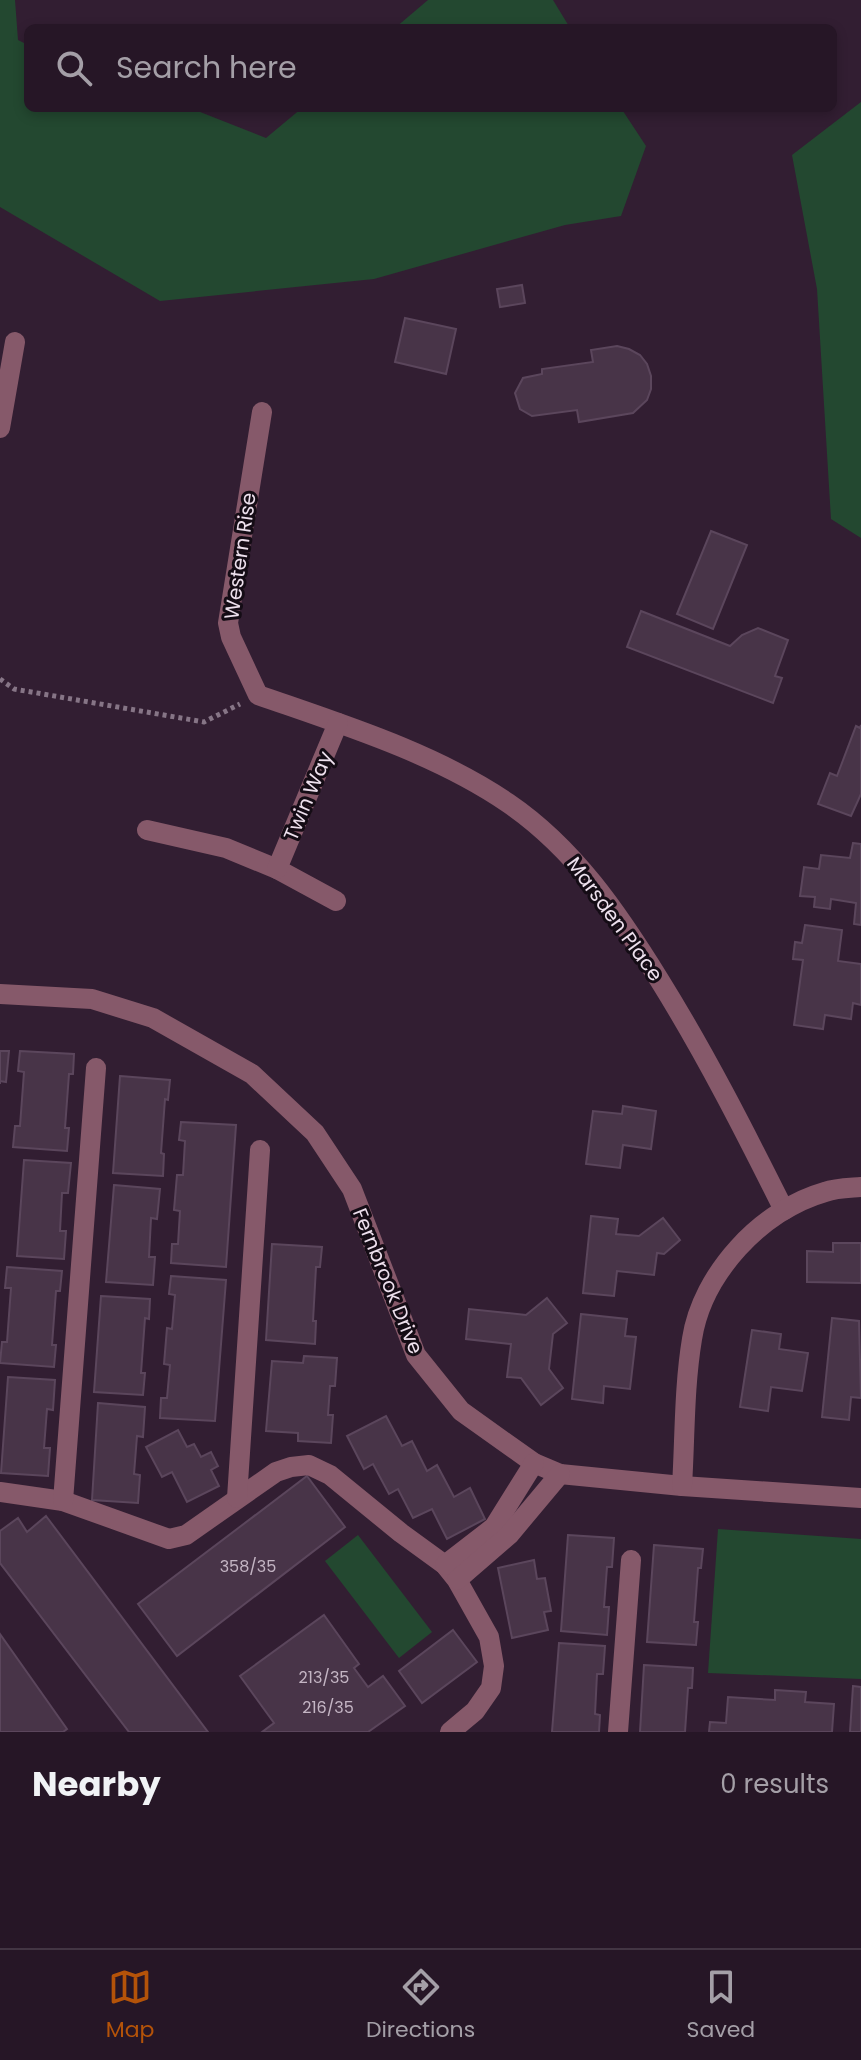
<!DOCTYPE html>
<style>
body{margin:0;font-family:Poppins,sans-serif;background:#322332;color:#f1f3f6}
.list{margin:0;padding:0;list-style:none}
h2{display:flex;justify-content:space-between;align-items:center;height:104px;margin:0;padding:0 32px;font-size:34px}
h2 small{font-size:26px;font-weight:400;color:#a49fa7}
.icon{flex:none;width:44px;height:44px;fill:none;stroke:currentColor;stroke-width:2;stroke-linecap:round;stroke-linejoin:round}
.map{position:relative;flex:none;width:861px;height:1732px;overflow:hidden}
.search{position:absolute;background:#261626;box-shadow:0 4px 12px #0003;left:24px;right:24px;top:24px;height:88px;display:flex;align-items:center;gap:20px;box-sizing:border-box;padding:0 28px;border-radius:12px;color:#a49fa7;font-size:30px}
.sheet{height:216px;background:#261626}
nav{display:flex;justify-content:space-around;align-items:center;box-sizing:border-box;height:112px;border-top:2px solid #423543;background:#261626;font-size:22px;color:#a49fa7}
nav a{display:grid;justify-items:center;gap:4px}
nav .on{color:#b45309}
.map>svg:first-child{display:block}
</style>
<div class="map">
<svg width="861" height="1732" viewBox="0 0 861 1732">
<rect width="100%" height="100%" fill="#321e32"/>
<g fill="#234830">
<path d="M 0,0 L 15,0 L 18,40 L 28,45 L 28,108 L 190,108 L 266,138 L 302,108 L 621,108 L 646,146 L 621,216 L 565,225 L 374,279 L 160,301 L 0,207 Z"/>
<path d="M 428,0 L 553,0 L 570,28 L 395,28 Z"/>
<path d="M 861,102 L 861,538 L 831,519 L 817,289 L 792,155 Z"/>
<path d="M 718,1529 L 861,1539 L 861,1679 L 708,1673 Z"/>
<path d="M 358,1535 L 432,1632 L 399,1658 L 325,1561 Z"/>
</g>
<g fill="#483448" stroke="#5b465c" stroke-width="2">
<path d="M 522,285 L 525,303 L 500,307 L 497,289 Z"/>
<path d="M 405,318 L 456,329 L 446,374 L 395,362 Z"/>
<path d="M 617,346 L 629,349 L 640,355 L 647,364 L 651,376 L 651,389 L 647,400 L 633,413 L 579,422 L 577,410 L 532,416 L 520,409 L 515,393 L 523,378 L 542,374 L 542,369 L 593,362 L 591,350 Z"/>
<path d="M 711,531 L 747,545 L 713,629 L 677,614 Z"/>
<path d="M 641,611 L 730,646 L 742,635 L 758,628 L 788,640 L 775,676 L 782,678 L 773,703 L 627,647 Z"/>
<path d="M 861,725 L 861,794 L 851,816 L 818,804 L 830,773 L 837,776 L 856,726 L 860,728 Z"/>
<path d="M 853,843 L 861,844 L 861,925 L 854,924 L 856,903 L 831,899 L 830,909 L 814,907 L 815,897 L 800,896 L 804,867 L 819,869 L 821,855 L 850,858 Z"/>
<path d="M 805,925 L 842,930 L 838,961 L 861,964 L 861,1005 L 853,1003 L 851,1019 L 825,1015 L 823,1029 L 794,1025 L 803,960 L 793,959 L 795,942 L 802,943 Z"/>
<path d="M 0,1051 L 9,1051 L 6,1082 L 0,1081 L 0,1084 Z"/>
<path d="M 20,1051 L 74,1054 L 73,1074 L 69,1074 L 65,1128 L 69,1128 L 67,1151 L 13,1147 L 15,1126 L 20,1126 L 24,1072 L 18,1071 Z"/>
<path d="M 120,1076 L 170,1080 L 168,1100 L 165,1099 L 161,1153 L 164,1154 L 163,1176 L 113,1173 Z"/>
<path d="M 623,1106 L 656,1111 L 651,1149 L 623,1145 L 620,1168 L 586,1164 L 593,1111 L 622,1114 Z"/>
<path d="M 181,1122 L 236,1125 L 226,1267 L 171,1263 L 172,1244 L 178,1244 L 180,1211 L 174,1210 L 177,1175 L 183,1175 L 185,1141 L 179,1140 Z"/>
<path d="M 24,1160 L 71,1163 L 68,1193 L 62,1193 L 60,1231 L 66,1231 L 64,1259 L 17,1256 Z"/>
<path d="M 114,1185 L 160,1189 L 157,1219 L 151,1218 L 149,1257 L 155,1257 L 153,1285 L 106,1282 Z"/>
<path d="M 591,1216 L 618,1219 L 616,1234 L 639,1236 L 663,1218 L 680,1240 L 664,1254 L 657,1253 L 654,1275 L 617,1271 L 614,1296 L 583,1293 Z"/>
<path d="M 833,1243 L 861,1243 L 861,1283 L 807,1282 L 807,1251 L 833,1252 Z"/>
<path d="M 272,1244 L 322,1247 L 320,1267 L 316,1267 L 313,1321 L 316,1321 L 315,1344 L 266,1340 Z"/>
<path d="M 7,1267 L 62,1271 L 60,1291 L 56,1291 L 52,1345 L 56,1345 L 54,1367 L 0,1363 L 2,1342 L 7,1342 L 11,1288 L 5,1288 Z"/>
<path d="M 171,1276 L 226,1280 L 215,1421 L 160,1418 L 161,1398 L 167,1398 L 170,1365 L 164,1364 L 167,1328 L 172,1329 L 175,1295 L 169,1294 Z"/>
<path d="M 101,1296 L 150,1299 L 149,1319 L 145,1318 L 141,1373 L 145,1373 L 143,1395 L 94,1392 Z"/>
<path d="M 547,1298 L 567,1323 L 553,1334 L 549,1369 L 563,1388 L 541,1405 L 521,1378 L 507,1377 L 511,1344 L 466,1339 L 469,1309 L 526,1315 Z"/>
<path d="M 581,1314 L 627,1319 L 625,1336 L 636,1337 L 630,1389 L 604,1386 L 603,1403 L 572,1399 Z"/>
<path d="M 832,1318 L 859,1321 L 861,1398 L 851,1397 L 849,1420 L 822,1417 Z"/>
<path d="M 752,1330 L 781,1334 L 779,1349 L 808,1353 L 802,1391 L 771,1387 L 768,1411 L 740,1407 Z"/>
<path d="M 304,1356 L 337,1358 L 335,1386 L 330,1386 L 328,1415 L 333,1415 L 331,1443 L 298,1441 L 298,1433 L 266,1431 L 272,1361 L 303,1363 Z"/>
<path d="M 8,1377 L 55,1380 L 53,1410 L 47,1409 L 44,1448 L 50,1448 L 48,1476 L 1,1473 Z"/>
<path d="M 98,1403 L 145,1407 L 143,1437 L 137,1436 L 134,1474 L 140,1475 L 138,1503 L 92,1500 Z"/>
<path d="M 386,1416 L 402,1446 L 412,1441 L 427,1471 L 437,1465 L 454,1497 L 470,1488 L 485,1519 L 447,1539 L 432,1509 L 413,1518 L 398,1489 L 389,1494 L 373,1464 L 364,1469 L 347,1436 Z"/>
<path d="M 178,1430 L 187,1447 L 194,1444 L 201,1457 L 211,1452 L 218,1466 L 211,1470 L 219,1486 L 187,1502 L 172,1472 L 162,1477 L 146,1447 Z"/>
<path d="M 307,1476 L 345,1527 L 177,1656 L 138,1604 Z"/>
<path d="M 46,1516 L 208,1732 L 129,1732 L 0,1563 L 0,1531 L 18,1518 L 27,1532 Z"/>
<path d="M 568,1535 L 614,1538 L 612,1567 L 607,1567 L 604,1607 L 609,1607 L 607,1635 L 561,1631 Z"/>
<path d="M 654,1545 L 703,1549 L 701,1568 L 698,1568 L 694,1622 L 698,1622 L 696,1645 L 647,1642 Z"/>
<path d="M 534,1560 L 537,1579 L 545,1578 L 551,1611 L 544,1612 L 548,1630 L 512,1638 L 498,1568 Z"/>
<path d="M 324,1615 L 359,1664 L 354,1668 L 368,1687 L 383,1676 L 405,1706 L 368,1732 L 262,1732 L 274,1723 L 240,1676 Z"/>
<path d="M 453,1630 L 477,1662 L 422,1703 L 399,1671 Z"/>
<path d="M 0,1634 L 67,1729 L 63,1732 L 0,1732 Z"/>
<path d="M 559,1643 L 605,1646 L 603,1674 L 597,1674 L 595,1714 L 600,1715 L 599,1732 L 552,1732 Z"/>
<path d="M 644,1665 L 693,1668 L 692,1688 L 688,1688 L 685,1732 L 640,1732 Z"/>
<path d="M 853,1686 L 861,1687 L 861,1732 L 850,1732 Z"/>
<path d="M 775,1690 L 806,1692 L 805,1702 L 834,1704 L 832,1732 L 709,1732 L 710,1722 L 726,1723 L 728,1697 L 775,1700 Z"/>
</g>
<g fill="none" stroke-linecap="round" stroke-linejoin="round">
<path stroke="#867586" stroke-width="5" stroke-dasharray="4 4" stroke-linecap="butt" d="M 0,679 L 14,689 L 204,722 L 240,704"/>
<g stroke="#86596a" stroke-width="20">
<path d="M 262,412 L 228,623 L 231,637 L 258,695 C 341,724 435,753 508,803 C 574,848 618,913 660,981 C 706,1055 745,1132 784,1210"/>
<path d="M 0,428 L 15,342"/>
<path d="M 147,830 L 226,848 L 277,869 L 336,901"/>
<path d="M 277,869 L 338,723"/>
<path d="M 0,994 L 92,999 L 153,1018 L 252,1074 L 315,1133 L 352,1189 L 416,1355 L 461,1411 L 534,1463 L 560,1474 L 682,1486 L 861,1498"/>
<path d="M 682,1486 C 685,1438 684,1387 692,1339 C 702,1274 761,1210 825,1192 C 836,1188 849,1188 861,1187"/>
<path d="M 0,1492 L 63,1501 L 169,1539 L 186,1535 L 276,1472 L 291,1467 L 309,1465 L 330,1475 L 401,1533 L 445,1565 L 457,1580 L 489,1637 L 494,1666 L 491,1688 L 475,1711 L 450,1732"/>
<path d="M 237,1498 L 260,1150"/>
<path d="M 63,1501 L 96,1068"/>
<path d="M 445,1565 L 494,1527 L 534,1463"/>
<path d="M 457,1580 L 509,1535 L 560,1474"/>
<path d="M 618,1732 L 631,1560"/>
</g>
</g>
<g text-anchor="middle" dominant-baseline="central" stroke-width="6" stroke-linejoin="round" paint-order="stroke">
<g font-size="16" fill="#c4b5c4">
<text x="248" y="1566">358/35</text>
<text x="324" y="1677">213/35</text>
<text x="328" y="1707">216/35</text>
</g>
<g font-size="20" fill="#ede0ed" stroke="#140c15">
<text transform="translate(240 556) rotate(-82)">Western Rise</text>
<text transform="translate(308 796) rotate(-67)">Twin Way</text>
<text transform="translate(615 919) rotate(54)">Marsden Place</text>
<text transform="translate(388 1281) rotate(68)">Fernbrook Drive</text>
</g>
</g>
</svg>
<div class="search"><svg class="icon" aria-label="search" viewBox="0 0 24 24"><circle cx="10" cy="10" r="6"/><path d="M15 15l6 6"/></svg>Search here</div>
</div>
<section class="sheet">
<h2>Nearby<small>0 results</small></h2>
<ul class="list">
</ul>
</section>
<nav>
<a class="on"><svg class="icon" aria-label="map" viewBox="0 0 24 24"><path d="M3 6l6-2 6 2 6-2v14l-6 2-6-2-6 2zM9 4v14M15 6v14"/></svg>Map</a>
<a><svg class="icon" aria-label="directions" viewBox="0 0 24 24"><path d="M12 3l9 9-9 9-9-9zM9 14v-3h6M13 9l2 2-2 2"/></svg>Directions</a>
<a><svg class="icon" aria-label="saved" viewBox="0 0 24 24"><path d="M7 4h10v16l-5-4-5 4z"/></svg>Saved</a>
</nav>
